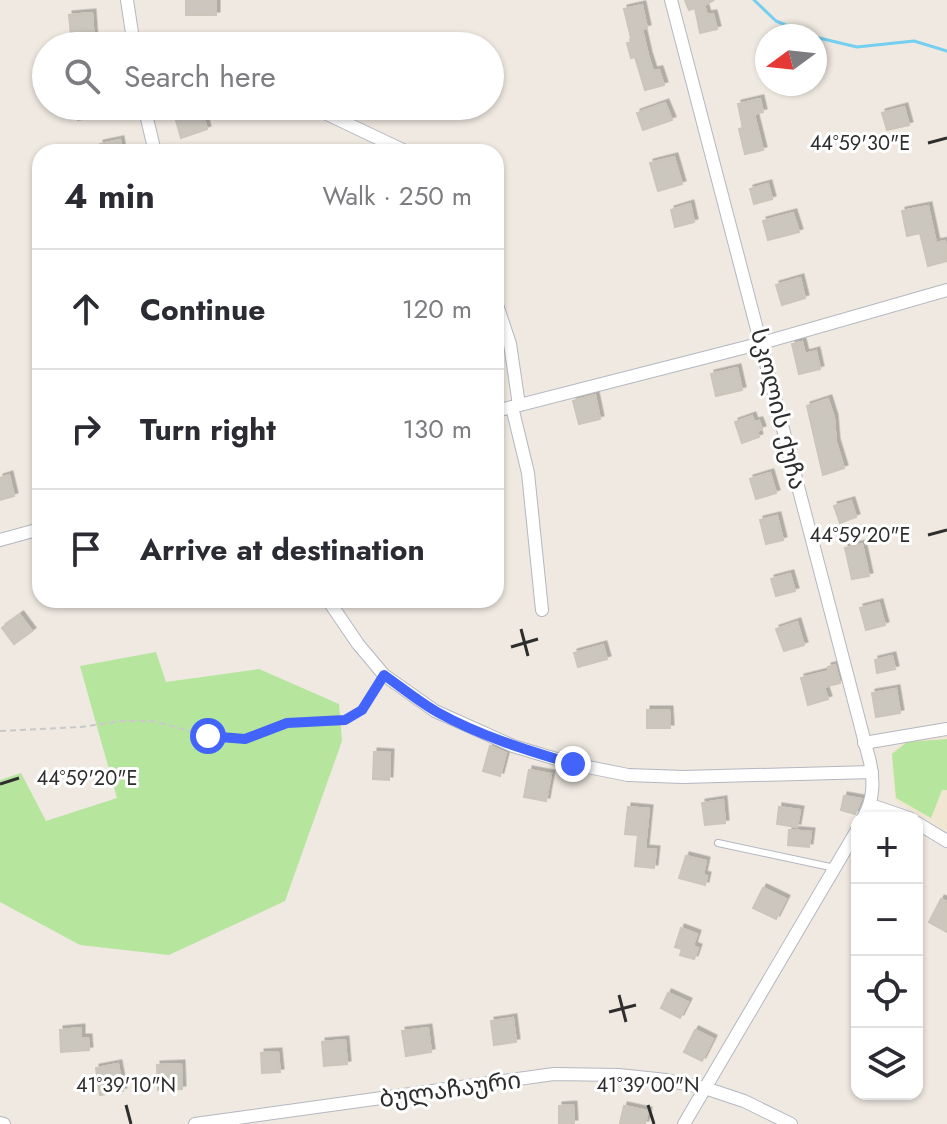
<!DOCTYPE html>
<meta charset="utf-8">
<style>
body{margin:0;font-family:Jost,"Noto Sans Georgian",sans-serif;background:#f2f2f3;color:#2b2b33}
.controls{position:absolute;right:24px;bottom:24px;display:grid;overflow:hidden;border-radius:16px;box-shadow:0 2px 6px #0004}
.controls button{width:72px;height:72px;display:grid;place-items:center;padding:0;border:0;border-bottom:2px solid #e1e1e2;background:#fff;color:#2b2b33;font:40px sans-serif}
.compass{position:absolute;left:755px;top:24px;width:72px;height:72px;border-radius:50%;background:#fff;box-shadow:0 2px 6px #0004;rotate:255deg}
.stop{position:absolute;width:24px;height:24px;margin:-18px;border:6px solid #4264fb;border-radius:50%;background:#fff}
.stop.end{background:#4264fb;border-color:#fff;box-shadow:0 2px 8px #0008}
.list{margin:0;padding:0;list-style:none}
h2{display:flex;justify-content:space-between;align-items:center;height:104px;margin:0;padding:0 32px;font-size:34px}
h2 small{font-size:26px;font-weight:400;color:#7c7c81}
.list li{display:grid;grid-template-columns:52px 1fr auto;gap:24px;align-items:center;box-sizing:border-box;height:120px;padding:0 32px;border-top:2px solid #e1e1e2}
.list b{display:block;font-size:30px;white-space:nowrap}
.list em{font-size:26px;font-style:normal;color:#7c7c81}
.icon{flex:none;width:44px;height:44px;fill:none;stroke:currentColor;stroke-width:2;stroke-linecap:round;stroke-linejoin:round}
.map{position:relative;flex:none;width:947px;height:1124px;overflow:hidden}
.search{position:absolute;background:#fff;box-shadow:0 2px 6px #0004;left:32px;top:32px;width:472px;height:88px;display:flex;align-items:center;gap:20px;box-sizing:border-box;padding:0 28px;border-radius:44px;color:#7c7c81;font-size:30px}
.panel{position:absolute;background:#fff;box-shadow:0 2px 6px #0004;left:32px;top:144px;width:472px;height:464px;border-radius:24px}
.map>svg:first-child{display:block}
</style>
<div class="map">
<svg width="947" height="1124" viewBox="0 0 947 1124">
<defs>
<filter id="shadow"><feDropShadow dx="3.5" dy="-3.5" stdDeviation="0" flood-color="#0004"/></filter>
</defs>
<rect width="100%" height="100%" fill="#efe9e1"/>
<path fill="#f0e6d1" d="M 947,737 L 947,831 L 895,801 L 891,753 L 905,740 Z"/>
<g fill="#b6e59e">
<path d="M 156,652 L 166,682 L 259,669 L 339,704 L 342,741 L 285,901 L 169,955 L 80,945 L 0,902 L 0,780 L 21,773 L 46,821 L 117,798 L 80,666 Z"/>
<path d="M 947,739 L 947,790 L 942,790 L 931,818 L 896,798 L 892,754 L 907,742 Z"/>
</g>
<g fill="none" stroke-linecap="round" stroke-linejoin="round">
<g stroke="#75cff0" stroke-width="3">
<path d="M 754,0 L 776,21 L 812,36"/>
<path d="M 815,37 L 857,47 L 914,41 L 947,51"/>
</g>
</g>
<g fill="#cbc7bf" stroke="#cbc5ba" stroke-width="2" filter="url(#shadow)">
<rect x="186" y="0" width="30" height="15"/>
<path d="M 685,0 L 714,0 L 704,5 L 707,15 L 713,14 L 717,29 L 700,33 L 695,8 L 689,10 Z"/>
<path d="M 642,5 L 647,28 L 642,29 L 648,55 L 653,71 L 659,70 L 664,85 L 645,90 L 635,57 L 631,58 L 627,43 L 632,42 L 624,9 Z"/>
<path d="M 92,13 L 94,41 L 86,42 L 85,35 L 71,36 L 69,15 Z"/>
<path d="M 760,99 L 763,112 L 754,114 L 763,150 L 745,154 L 739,129 L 743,128 L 738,104 Z"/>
<path d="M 665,103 L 672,120 L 643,130 L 637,113 Z"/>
<path d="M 75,106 L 96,106 L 98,116 L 78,120 Z"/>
<path d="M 904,107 L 909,125 L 887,130 L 882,113 Z"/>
<path d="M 197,111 L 198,117 L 203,115 L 207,129 L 181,138 L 175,117 Z"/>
<path d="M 120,140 L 122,152 L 101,152 L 100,144 Z"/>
<path d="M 674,157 L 682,184 L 658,191 L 650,163 Z"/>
<path d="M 768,184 L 772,199 L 754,204 L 750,189 Z"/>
<path d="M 690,204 L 694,222 L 675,227 L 671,210 Z"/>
<path d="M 928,206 L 936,243 L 945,241 L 947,261 L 928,266 L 920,233 L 907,236 L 902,211 Z"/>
<path d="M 793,213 L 799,232 L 768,240 L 763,221 Z"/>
<path d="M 800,278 L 805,298 L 782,305 L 776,285 Z"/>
<path d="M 802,342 L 805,354 L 816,351 L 820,369 L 799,374 L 792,344 Z"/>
<path d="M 737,368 L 742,390 L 716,396 L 711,374 Z"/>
<path d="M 595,395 L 600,419 L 579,424 L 573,401 Z"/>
<path d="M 828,399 L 834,418 L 836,442 L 844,468 L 823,475 L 807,406 Z"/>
<path d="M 752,416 L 754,422 L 759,421 L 762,429 L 757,431 L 759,437 L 742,443 L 735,422 Z"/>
<path d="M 770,473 L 776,493 L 756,499 L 750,479 Z"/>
<path d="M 9,475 L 14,496 L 0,500 L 0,478 Z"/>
<path d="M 851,501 L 856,517 L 840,523 L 834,506 Z"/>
<path d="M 777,516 L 783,540 L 766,544 L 760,520 Z"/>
<path d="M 862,544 L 869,576 L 852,579 L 845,548 Z"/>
<path d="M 790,574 L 795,591 L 776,596 L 771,579 Z"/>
<path d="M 879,603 L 885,625 L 866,630 L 860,608 Z"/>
<path d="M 20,615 L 32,631 L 14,644 L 2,628 Z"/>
<path d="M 797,622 L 804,645 L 784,651 L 776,629 Z"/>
<path d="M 603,645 L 607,659 L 578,667 L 574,653 Z"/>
<path d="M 892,656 L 895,669 L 877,673 L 875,660 Z"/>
<path d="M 835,665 L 840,683 L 824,687 L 828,699 L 808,705 L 801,678 L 829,671 L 828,667 Z"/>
<path d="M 896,689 L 900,713 L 876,717 L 872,693 Z"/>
<path d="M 647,710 L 669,710 L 670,728 L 647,728 Z"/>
<path d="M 490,746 L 506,753 L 500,776 L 483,771 Z"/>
<path d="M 374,752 L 390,753 L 389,780 L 373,779 Z"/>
<path d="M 529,770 L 551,774 L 546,801 L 524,797 Z"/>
<path d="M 844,796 L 861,799 L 855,814 L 841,810 Z"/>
<path d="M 723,800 L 725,823 L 705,825 L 702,803 Z"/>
<path d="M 628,807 L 649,809 L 645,849 L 656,850 L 654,868 L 635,866 L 638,835 L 625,834 Z"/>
<path d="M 779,807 L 800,810 L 797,827 L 777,824 Z"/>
<path d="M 789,830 L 811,832 L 809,847 L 788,845 Z"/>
<path d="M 686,856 L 706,861 L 703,875 L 707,876 L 705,885 L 679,878 Z"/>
<path d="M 763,888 L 786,899 L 776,919 L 753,908 Z"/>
<path d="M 941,899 L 947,902 L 947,932 L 929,922 Z"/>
<path d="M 681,928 L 697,934 L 693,946 L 698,948 L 694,959 L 680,955 L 682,949 L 675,947 Z"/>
<path d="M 668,993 L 688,1002 L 680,1018 L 661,1008 Z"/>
<path d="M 513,1018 L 516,1042 L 494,1045 L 491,1021 Z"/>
<path d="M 81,1028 L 81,1038 L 88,1038 L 89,1050 L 61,1052 L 60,1030 Z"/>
<path d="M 428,1028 L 431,1052 L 406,1056 L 402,1031 Z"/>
<path d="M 695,1030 L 713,1039 L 702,1061 L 684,1052 Z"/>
<path d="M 345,1040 L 347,1064 L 324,1066 L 322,1042 Z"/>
<path d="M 278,1052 L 280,1072 L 262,1073 L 261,1053 Z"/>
<path d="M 118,1064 L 123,1091 L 100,1095 L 96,1068 Z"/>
<path d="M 181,1064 L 182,1089 L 158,1090 L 157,1065 Z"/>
<path d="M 573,1105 L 574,1123 L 559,1123 L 559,1106 Z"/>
<path d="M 624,1106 L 648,1111 L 645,1124 L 620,1123 Z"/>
</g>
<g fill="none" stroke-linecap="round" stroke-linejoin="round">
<defs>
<path id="service" d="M 718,843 L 835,868"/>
<g id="minor">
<path d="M 127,0 L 134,46"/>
<path d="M 671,0 L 870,762 C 874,783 874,799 863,818"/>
<path d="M 144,106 L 155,152"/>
<path d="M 310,106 L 407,152"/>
<path d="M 496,302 L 510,344 L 519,405"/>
<path d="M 512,407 L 528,473 L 542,610"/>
<path d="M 496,411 L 762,343 L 947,290"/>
<path d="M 0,540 L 40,529"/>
<path d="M 328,600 L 358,644 L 384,675 L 435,711 L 513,746 L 573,764 L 628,775 L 683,777 L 872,772"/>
<path d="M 864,743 L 947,729"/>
<path d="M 871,805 L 909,818"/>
<path d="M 917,823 L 947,841"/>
<path d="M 0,1123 L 4,1124"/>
<path d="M 195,1124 L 554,1074 L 619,1075 L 666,1080 L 705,1088 L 744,1101 L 791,1124"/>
<path d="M 684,1124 L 857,830"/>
</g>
</defs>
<use href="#service" stroke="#b4b7c1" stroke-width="8"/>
<use href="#minor" stroke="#b4b7c1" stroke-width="14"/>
<path stroke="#c9c9c9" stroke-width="2" stroke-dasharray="6 4" stroke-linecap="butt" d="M 0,731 L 81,727 L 121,721 L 153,721 L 208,736 L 245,739 L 287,723 L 345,720 L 362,710 L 377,687"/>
<use href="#service" stroke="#fff" stroke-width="6"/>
<use href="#minor" stroke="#fff" stroke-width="12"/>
</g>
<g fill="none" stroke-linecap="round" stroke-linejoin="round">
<path stroke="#4264fb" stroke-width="10" d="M 208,736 L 245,739 L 287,723 L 345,720 L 362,710 L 384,675 C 401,687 418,701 437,712 C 480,736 526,750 573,764"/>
</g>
<path fill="none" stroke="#2e2e2e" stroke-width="3" d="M 928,143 L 947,138M 928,535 L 947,530M 521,629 L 528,656M 511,647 L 538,639M 0,784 L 19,778M 619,995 L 626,1022M 609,1012 L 636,1005M 126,1105 L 131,1124M 648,1105 L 654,1124"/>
<g text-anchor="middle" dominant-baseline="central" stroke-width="6" stroke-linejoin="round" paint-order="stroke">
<g font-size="24" fill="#2e2e2e" stroke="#fff">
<text transform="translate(779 409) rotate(76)">სკოლის ქუჩა</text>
<text transform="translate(450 1089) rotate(-8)">ბულაჩაური</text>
</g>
</g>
<g font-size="20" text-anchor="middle" fill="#2e2e2e" stroke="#fff" stroke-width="6" stroke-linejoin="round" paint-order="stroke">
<text x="860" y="150">44°59'30"E</text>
<text x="860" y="542">44°59'20"E</text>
<text x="87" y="785">44°59'20"E</text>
<text x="126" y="1092">41°39'10"N</text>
<text x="648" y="1092">41°39'00"N</text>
</g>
</svg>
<div class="controls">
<button>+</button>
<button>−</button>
<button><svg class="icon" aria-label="locate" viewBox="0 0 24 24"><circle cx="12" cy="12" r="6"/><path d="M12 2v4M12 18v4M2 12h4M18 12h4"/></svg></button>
<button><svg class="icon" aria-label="layers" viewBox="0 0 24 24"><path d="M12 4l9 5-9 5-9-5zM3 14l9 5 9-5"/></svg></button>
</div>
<svg class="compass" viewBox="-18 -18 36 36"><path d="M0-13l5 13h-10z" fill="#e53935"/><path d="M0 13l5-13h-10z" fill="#7c7c81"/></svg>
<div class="stop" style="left:208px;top:736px"></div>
<div class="stop end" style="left:573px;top:764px"></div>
<div class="search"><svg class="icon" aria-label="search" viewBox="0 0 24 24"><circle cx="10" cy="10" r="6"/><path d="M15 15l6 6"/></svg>Search here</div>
<section class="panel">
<h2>4 min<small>Walk · 250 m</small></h2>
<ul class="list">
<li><svg class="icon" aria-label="ahead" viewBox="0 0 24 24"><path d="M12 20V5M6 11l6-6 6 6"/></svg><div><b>Continue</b></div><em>120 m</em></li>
<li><svg class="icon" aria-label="right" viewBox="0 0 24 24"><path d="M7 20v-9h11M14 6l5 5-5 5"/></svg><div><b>Turn right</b></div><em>130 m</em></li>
<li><svg class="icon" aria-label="arrive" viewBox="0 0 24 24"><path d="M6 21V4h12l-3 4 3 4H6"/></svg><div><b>Arrive at destination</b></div></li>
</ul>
</section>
</div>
